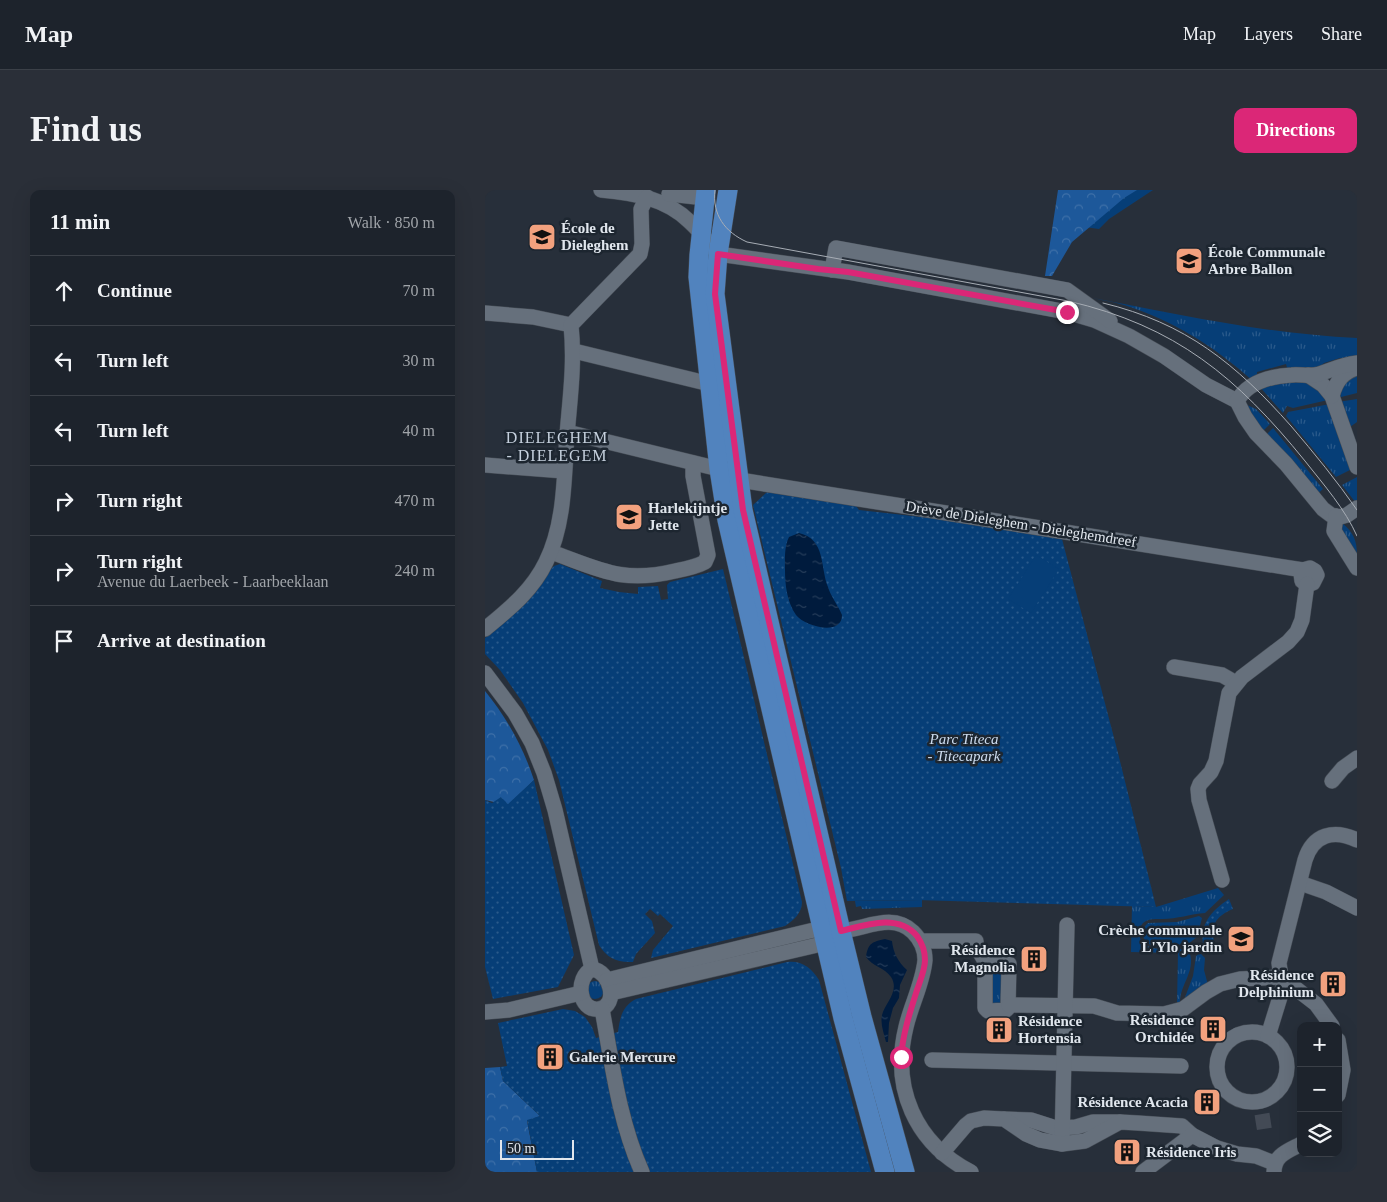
<!DOCTYPE html>
<meta charset="utf-8">
<style>
body{margin:0;font-family:"Times New Roman",serif;background:#2a2f38;color:#f1f3f6}
.controls{position:absolute;right:15px;bottom:15px;display:grid;overflow:hidden;border-radius:10px;box-shadow:0 5px 20px #0002}
.controls button{width:45px;height:45px;display:grid;place-items:center;padding:0;border:0;border-bottom:1px solid #3b4048;background:#1d232c;color:#f1f3f6;font:25px sans-serif}
.scale{position:absolute;left:15px;bottom:12px;width:74px;box-sizing:border-box;padding-left:5px;border:2px solid #e0e6ed;border-top:0;font-size:14px;line-height:18px;white-space:nowrap;color:#e0e6ed;-webkit-text-stroke:4px #1d2630;paint-order:stroke}
.stop{position:absolute;width:15px;height:15px;margin:-11px;border:4px solid #db2777;border-radius:50%;background:#fff}
.stop.end{background:#db2777;border-color:#fff;box-shadow:0 1px 5px #0008}
.list{margin:0;padding:0;list-style:none}
h2{display:flex;justify-content:space-between;align-items:center;height:65px;margin:0;padding:0 20px;font-size:21px}
h2 small{font-size:16px;font-weight:400;color:#a0a4a9}
.list li{display:grid;grid-template-columns:32px 1fr auto;gap:15px;align-items:center;box-sizing:border-box;height:70px;padding:0 20px;border-top:1px solid #3b4048}
.list b{display:block;font-size:19px;white-space:nowrap}
.list p{margin:0;font-size:16px;white-space:nowrap;color:#a0a4a9}
.list em{font-size:16px;font-style:normal;color:#a0a4a9}
.icon{flex:none;width:28px;height:28px;fill:none;stroke:currentColor;stroke-width:2;stroke-linecap:round;stroke-linejoin:round}
.map{position:relative;flex:none;width:872px;height:982px;overflow:hidden;border-radius:10px}
header{display:flex;align-items:center;gap:30px;box-sizing:border-box;height:70px;padding:0 25px;background:#1d232c;border-bottom:1px solid #3b4048}
header strong{font-size:24px}
nav{display:flex;gap:28px;margin-inline-start:auto;font-size:18px}
.intro{display:flex;align-items:center;justify-content:space-between;box-sizing:border-box;height:120px;padding:0 30px}
h1{margin:0;font-size:35px}
.button{padding:12px 22px;border-radius:10px;background:#db2777;color:#fff;font-size:18px;font-weight:700}
main{display:flex;gap:30px;padding:0 30px}
aside{flex:1;background:#1d232c;border-radius:10px;box-shadow:0 5px 20px #0002}
.map>svg:first-child{display:block}
</style>
<header>
<strong>Map</strong>
<nav><a>Map</a><a>Layers</a><a>Share</a></nav>
</header>
<div class="intro"><h1>Find us</h1><a class="button">Directions</a></div>
<main>
<aside>
<h2>11 min<small>Walk · 850 m</small></h2>
<ul class="list">
<li><svg class="icon" aria-label="ahead" viewBox="0 0 24 24"><path d="M12 20V5M6 11l6-6 6 6"/></svg><div><b>Continue</b></div><em>70 m</em></li>
<li><svg class="icon" aria-label="left" viewBox="0 0 24 24"><path d="M17 20v-9H6M10 6l-5 5 5 5"/></svg><div><b>Turn left</b></div><em>30 m</em></li>
<li><svg class="icon" aria-label="left" viewBox="0 0 24 24"><path d="M17 20v-9H6M10 6l-5 5 5 5"/></svg><div><b>Turn left</b></div><em>40 m</em></li>
<li><svg class="icon" aria-label="right" viewBox="0 0 24 24"><path d="M7 20v-9h11M14 6l5 5-5 5"/></svg><div><b>Turn right</b></div><em>470 m</em></li>
<li><svg class="icon" aria-label="right" viewBox="0 0 24 24"><path d="M7 20v-9h11M14 6l5 5-5 5"/></svg><div><b>Turn right</b><p>Avenue du Laerbeek - Laarbeeklaan</p></div><em>240 m</em></li>
<li><svg class="icon" aria-label="arrive" viewBox="0 0 24 24"><path d="M6 21V4h12l-3 4 3 4H6"/></svg><div><b>Arrive at destination</b></div></li>
</ul>
</aside>
<div class="map">
<svg width="872" height="982" viewBox="0 0 872 982">
<defs>
<pattern id="grass-tufts" width="24" height="20" patternUnits="userSpaceOnUse" patternTransform="scale(1.25)"><rect width="24" height="20" fill="#063e77"/><path d="M3 7l-1-3M5 7V3M7 7l1-3M15 17l-1-3M17 17v-4M19 17l1-3" fill="none" stroke="#2a5a8b"/></pattern>
<pattern id="forest-crowns" width="20" height="18" patternUnits="userSpaceOnUse" patternTransform="scale(1.25)"><rect width="20" height="18" fill="#1d589a"/><path d="M2 6a3 3 0 1 1 6 0M12 15a3 3 0 1 1 6 0" fill="none" stroke="#3e70a8"/></pattern>
<pattern id="garden-dots" width="8" height="8" patternUnits="userSpaceOnUse" patternTransform="scale(1.25)"><rect width="8" height="8" fill="#063e77"/><path d="M2 2h.1M6 6h.1" fill="none" stroke="#2a5a8b" stroke-width="1.8" stroke-linecap="round"/></pattern>
<pattern id="water-ripples" width="26" height="14" patternUnits="userSpaceOnUse" patternTransform="scale(1.25)"><rect width="26" height="14" fill="#001b3d"/><path d="M2 4q2-2 4 0t4 0M15 11q2-2 4 0t4 0" fill="none" stroke="#253c59"/></pattern>
</defs>
<rect width="100%" height="100%" fill="#272f3a"/>
<g fill="url(#grass-tufts)">
<path d="M 576,0 L 668,0 L 624,29 L 614,39 L 578,34 Z"/>
<path d="M 597,106 C 688,123 779,144 872,148 L 872,170 L 855,168 L 839,173 L 833,179 L 803,181 L 801,174 L 772,182 L 772,185 L 768,191 C 730,157 688,130 639,115 C 625,111 611,109 597,106 Z"/>
<path d="M 872,182 L 872,203 L 852,208 L 854,200 Z"/>
<path d="M 825,191 L 843,210 L 808,218 L 802,216 L 798,223 L 774,196 L 784,193 Z"/>
<path d="M 872,209 L 872,232 L 862,239 L 853,212 Z"/>
<path d="M 760,214 L 771,219 L 785,234 L 776,243 Z"/>
<path d="M 845,214 L 869,278 L 851,287 L 801,226 L 803,222 Z"/>
<path d="M 788,238 L 838,299 L 831,305 L 779,247 Z"/>
<path d="M 872,287 L 872,311 L 871,313 L 857,295 Z"/>
<path d="M 856,332 C 872,345 872,354 872,373 L 851,337 Z"/>
<path d="M 733,698 L 739,705 L 720,723 C 706,724 692,729 677,729 C 672,729 663,728 658,733 C 654,737 654,746 656,751 C 670,767 693,751 705,764 C 710,782 695,795 695,812 L 692,814 L 693,763 L 646,762 L 647,716 L 671,717 Z"/>
<path d="M 437,710 L 437,717 L 377,719 L 376,716 L 371,717 L 370,711 Z"/>
<path d="M 714,726 L 717,728 L 712,747 L 703,754 L 669,756 C 657,752 654,741 663,733 L 692,732 Z"/>
<path d="M 715,763 L 720,768 L 719,780 L 723,795 L 699,810 L 708,786 L 711,766 Z"/>
<path d="M 517,774 L 519,816 L 508,818 L 508,784 L 505,783 L 506,776 Z"/>
<circle cx="110" cy="800" r="9"/>
</g>
<g fill="url(#forest-crowns)">
<path d="M 573,0 L 652,0 L 639,8 L 587,52 L 567,86 L 560,86 Z"/>
<path d="M 0,501 C 22,528 38,557 49,590 L 23,615 L 0,610 Z"/>
<path d="M 15,877 L 18,891 L 55,926 L 42,931 L 52,982 L 0,982 L 0,878 Z"/>
</g>
<g fill="url(#garden-dots)">
<path d="M 282,302 L 371,316 L 374,320 L 454,329 L 577,349 L 633,563 L 671,717 L 431,710 L 362,711 L 356,678 L 268,315 Z"/>
<path d="M 75,374 L 117,391 L 115,398 L 134,402 L 153,404 L 153,397 L 173,396 L 176,410 L 183,409 L 182,395 L 185,392 L 238,379 L 317,712 C 317,723 309,730 300,736 L 166,768 L 168,760 L 188,736 L 175,724 L 173,726 L 165,719 L 160,724 L 167,731 L 170,743 L 151,764 L 148,772 C 132,773 122,768 114,755 L 74,590 L 63,560 L 38,513 L 15,480 L 0,464 L 0,448 C 29,425 44,411 65,380 L 69,376 Z"/>
<path d="M 49,590 L 89,765 L 73,797 L 8,809 L 0,777 L 0,610 L 7,613 L 16,607 L 23,614 Z"/>
<path d="M 744,709 L 748,719 C 731,726 724,736 730,754 L 719,758 C 713,735 726,721 744,709 Z"/>
<path d="M 302,772 C 316,770 327,778 334,790 L 386,982 L 52,982 L 42,930 L 55,926 L 18,891 L 15,877 L 22,876 L 13,833 L 78,819 L 90,821 L 100,827 L 107,837 L 111,848 L 133,842 C 135,828 137,816 151,809 Z"/>
</g>
<path fill="#063e77" d="M 551,365 L 574,379 L 546,423 L 523,409 Z"/>
<g fill="url(#water-ripples)">
<path d="M 314,343 C 341,349 335,377 343,397 C 346,407 353,415 357,425 C 357,447 319,436 311,425 C 302,412 300,395 300,380 C 300,369 299,357 304,347 Z"/>
<path d="M 400,749 L 407,751 C 408,762 413,772 422,780 L 415,795 L 414,808 L 408,818 L 404,833 L 403,852 L 401,852 C 399,843 395,834 397,825 C 400,813 415,801 406,787 C 400,778 387,776 381,767 C 383,753 387,752 400,749 Z"/>
</g>
<g fill="none" stroke-linecap="round" stroke-linejoin="round">
<path stroke="#434a55" stroke-width="15" stroke-dasharray="15 8" stroke-linecap="butt" d="M 777,924 L 780,943"/>
<defs>
<g id="minor">
<path d="M 116,0 C 148,3 181,8 205,32 C 215,41 224,53 233,64 L 363,82 L 582,122 L 609,130 L 644,146 L 679,166 L 721,195 L 752,211 L 760,227 L 771,243 L 801,274 L 838,319 L 846,325 L 855,327 L 862,325 L 872,318"/>
<path d="M 184,4 L 220,8"/>
<path d="M 347,80 L 351,58 L 582,100 L 625,131"/>
<path d="M 0,123 L 48,127 L 86,135"/>
<path d="M 89,161 L 225,194"/>
<path d="M 823,185 L 838,195 L 847,206 L 872,277"/>
<path d="M 847,206 C 851,191 858,182 872,178"/>
<path d="M 752,211 C 763,192 786,186 807,185 C 815,184 826,187 834,184 C 849,179 856,175 872,173"/>
<path d="M 82,242 L 234,279 L 261,291 L 818,380 L 825,378 L 830,381 L 832,385 L 828,393 L 822,394 L 817,391 L 816,384 L 818,380"/>
<path d="M 0,275 L 79,281"/>
<path d="M 851,326 L 849,341 L 872,378"/>
<path d="M 66,362 C 114,379 137,394 190,381 C 200,379 211,377 220,372 L 223,365 L 208,286 L 208,273"/>
<path d="M 0,439 C 24,419 47,401 61,372 C 80,334 79,287 82,245 C 85,208 90,173 86,135 L 155,64 L 157,54 L 156,19 L 162,7"/>
<path d="M 689,477 L 737,485 L 751,493"/>
<path d="M 0,483 L 30,523 L 47,553 L 59,583 L 70,620 L 107,779"/>
<path d="M 847,591 L 858,578 L 872,568"/>
<path d="M 737,690 L 714,610 L 713,599 L 715,594 L 726,582 L 731,571 L 744,503 L 757,487 L 803,452 L 812,442 L 817,430 L 822,394"/>
<path d="M 815,693 L 841,702 L 872,718"/>
<path d="M 435,751 L 491,751 L 491,756 L 501,773"/>
<path d="M 503,771 L 521,772 L 524,774 L 523,818 L 521,820 L 503,821 L 500,818 L 500,775 Z"/>
<path d="M 107,779 C 126,781 134,816 114,819 C 93,822 90,787 107,779 Z"/>
<path d="M 122,790 L 329,740 C 338,740 347,742 356,741 C 381,739 407,722 428,742 C 436,750 440,759 440,770 C 438,793 426,815 421,837 C 406,898 430,953 486,982"/>
<path d="M 126,803 L 341,753 L 349,747"/>
<path d="M 524,815 L 609,816 L 632,823 L 679,824 L 698,819 L 721,802 L 735,794 L 755,789 L 796,787"/>
<path d="M 117,819 C 127,873 134,931 157,982"/>
<path d="M 0,822 L 24,820 L 96,803"/>
<path d="M 847,836 L 831,814 L 796,787 L 794,773 L 820,670 C 828,644 849,639 872,650"/>
<circle cx="767" cy="877" r="35"/>
<path d="M 783,846 L 800,791"/>
<path d="M 853,850 L 858,880 L 853,905"/>
<path d="M 447,870 L 696,876"/>
<path d="M 519,929 L 546,930 L 571,938 L 591,937 L 608,932 L 635,932"/>
<path d="M 577,954 L 582,735"/>
<path d="M 457,963 L 481,935 L 486,931 L 499,928 L 519,929 L 541,944 L 555,950 L 577,954 L 600,951 L 635,932 L 653,933 L 697,936 L 707,945 L 732,958 L 752,964 L 771,966 L 789,973"/>
<path d="M 658,982 L 707,945"/>
<path d="M 789,982 C 789,965 803,961 816,954"/>
</g>
<g id="major">
<path d="M 221,0 L 214,65 L 213,87 L 234,279 L 242,330 L 358,828 L 400,982"/>
<path d="M 243,0 L 233,64 L 230,104 L 258,320 L 356,741 L 377,827 L 420,982"/>
</g>
</defs>
<use href="#minor" stroke="#464d56" stroke-width="16"/>
<use href="#major" stroke="#464d56" stroke-width="20"/>
<use href="#minor" stroke="#66707c" stroke-width="15"/>
<use href="#major" stroke="#5183be" stroke-width="19"/>
<g stroke="#a7adb5" stroke-width="1">
<path d="M 230,0 C 227,25 240,42 262,52 L 583,111 C 691,136 752,187 820,271 C 839,295 860,319 872,346"/>
<path d="M 618,113 C 701,133 751,174 806,236 C 829,263 852,291 872,320"/>
</g>
</g>
<g fill="none" stroke-linecap="round" stroke-linejoin="round">
<path stroke="#db2777" stroke-width="6" d="M 416,867 C 418,843 425,822 432,800 C 435,791 440,780 440,770 C 440,762 437,753 432,746 C 413,723 380,735 356,741 L 258,320 L 230,104 L 233,64 L 333,79 L 363,82 L 582,122"/>
</g>
<defs>
<symbol id="school-square" viewBox="-11 -11 22 22"><rect x="-9" y="-9" width="18" height="18" rx="4" fill="#f2a17e" stroke="#1d2630"/><path d="M0-5L7-2L0 1L-7-2ZM-4 1L0 2.5L4 1V4Q0 6-4 4Z" fill="#111"/></symbol>
<symbol id="building-square" viewBox="-11 -11 22 22"><rect x="-9" y="-9" width="18" height="18" rx="4" fill="#f2a17e" stroke="#1d2630"/><path d="M-4-6H4V6H1V3H-1V6H-4ZM-2.5-4.3h1.7v1.8h-1.7ZM.8-4.3h1.7v1.8H.8ZM-2.5-1h1.7V.8h-1.7ZM.8-1h1.7V.8H.8Z" fill="#111"/></symbol>
</defs>
<g fill-rule="evenodd">
<use href="#school-square" x="41" y="31" width="32" height="32"/>
<use href="#school-square" x="688" y="55" width="32" height="32"/>
<use href="#school-square" x="128" y="311" width="32" height="32"/>
<use href="#school-square" x="740" y="733" width="32" height="32"/>
<use href="#building-square" x="533" y="753" width="32" height="32"/>
<use href="#building-square" x="832" y="778" width="32" height="32"/>
<use href="#building-square" x="712" y="823" width="32" height="32"/>
<use href="#building-square" x="498" y="824" width="32" height="32"/>
<use href="#building-square" x="49" y="851" width="32" height="32"/>
<use href="#building-square" x="706" y="896" width="32" height="32"/>
<use href="#building-square" x="626" y="946" width="32" height="32"/>
</g>
<g text-anchor="middle" dominant-baseline="central" stroke-width="5" stroke-linejoin="round" paint-order="stroke">
<g font-size="15" font-weight="bold" fill="#e0e6ed" stroke="#1d2630" text-anchor="start">
<text x="76" y="38">École de<tspan x="76" dy="17">Dieleghem</tspan></text>
<text x="723" y="62">École Communale<tspan x="723" dy="17">Arbre Ballon</tspan></text>
<text x="163" y="318">Harlekijntje<tspan x="163" dy="17">Jette</tspan></text>
<text x="737" y="740" text-anchor="end">Crèche communale<tspan x="737" dy="17">L'Ylo jardin</tspan></text>
<text x="530" y="760" text-anchor="end">Résidence<tspan x="530" dy="17">Magnolia</tspan></text>
<text x="829" y="785" text-anchor="end">Résidence<tspan x="829" dy="17">Delphinium</tspan></text>
<text x="709" y="830" text-anchor="end">Résidence<tspan x="709" dy="17">Orchidée</tspan></text>
<text x="533" y="831">Résidence<tspan x="533" dy="17">Hortensia</tspan></text>
<text x="84" y="867">Galerie Mercure</text>
<text x="703" y="912" text-anchor="end">Résidence Acacia</text>
<text x="661" y="962">Résidence Iris</text>
</g>
<g font-size="15" fill="#e0e6ed" stroke="#1d2630">
<text transform="translate(536 334) rotate(9)">Drève de Dieleghem - Dieleghemdreef</text>
</g>
<g font-size="15" font-style="italic" fill="#ccdbee" stroke="#1d2630">
<text x="479" y="549">Parc Titeca<tspan x="479" dy="17">- Titecapark</tspan></text>
</g>
<g font-size="16" letter-spacing="1" fill="#c5d0dd" stroke="#1d2630">
<text x="72" y="247">DIELEGHEM<tspan x="72" dy="18">- DIELEGEM</tspan></text>
</g>
</g>
</svg>
<div class="controls">
<button>+</button>
<button>−</button>
<button><svg class="icon" aria-label="layers" viewBox="0 0 24 24"><path d="M12 4l9 5-9 5-9-5zM3 14l9 5 9-5"/></svg></button>
</div>
<div class="scale">50 m</div>
<div class="stop" style="left:416px;top:867px"></div>
<div class="stop end" style="left:582px;top:122px"></div>
</div>
</main>
